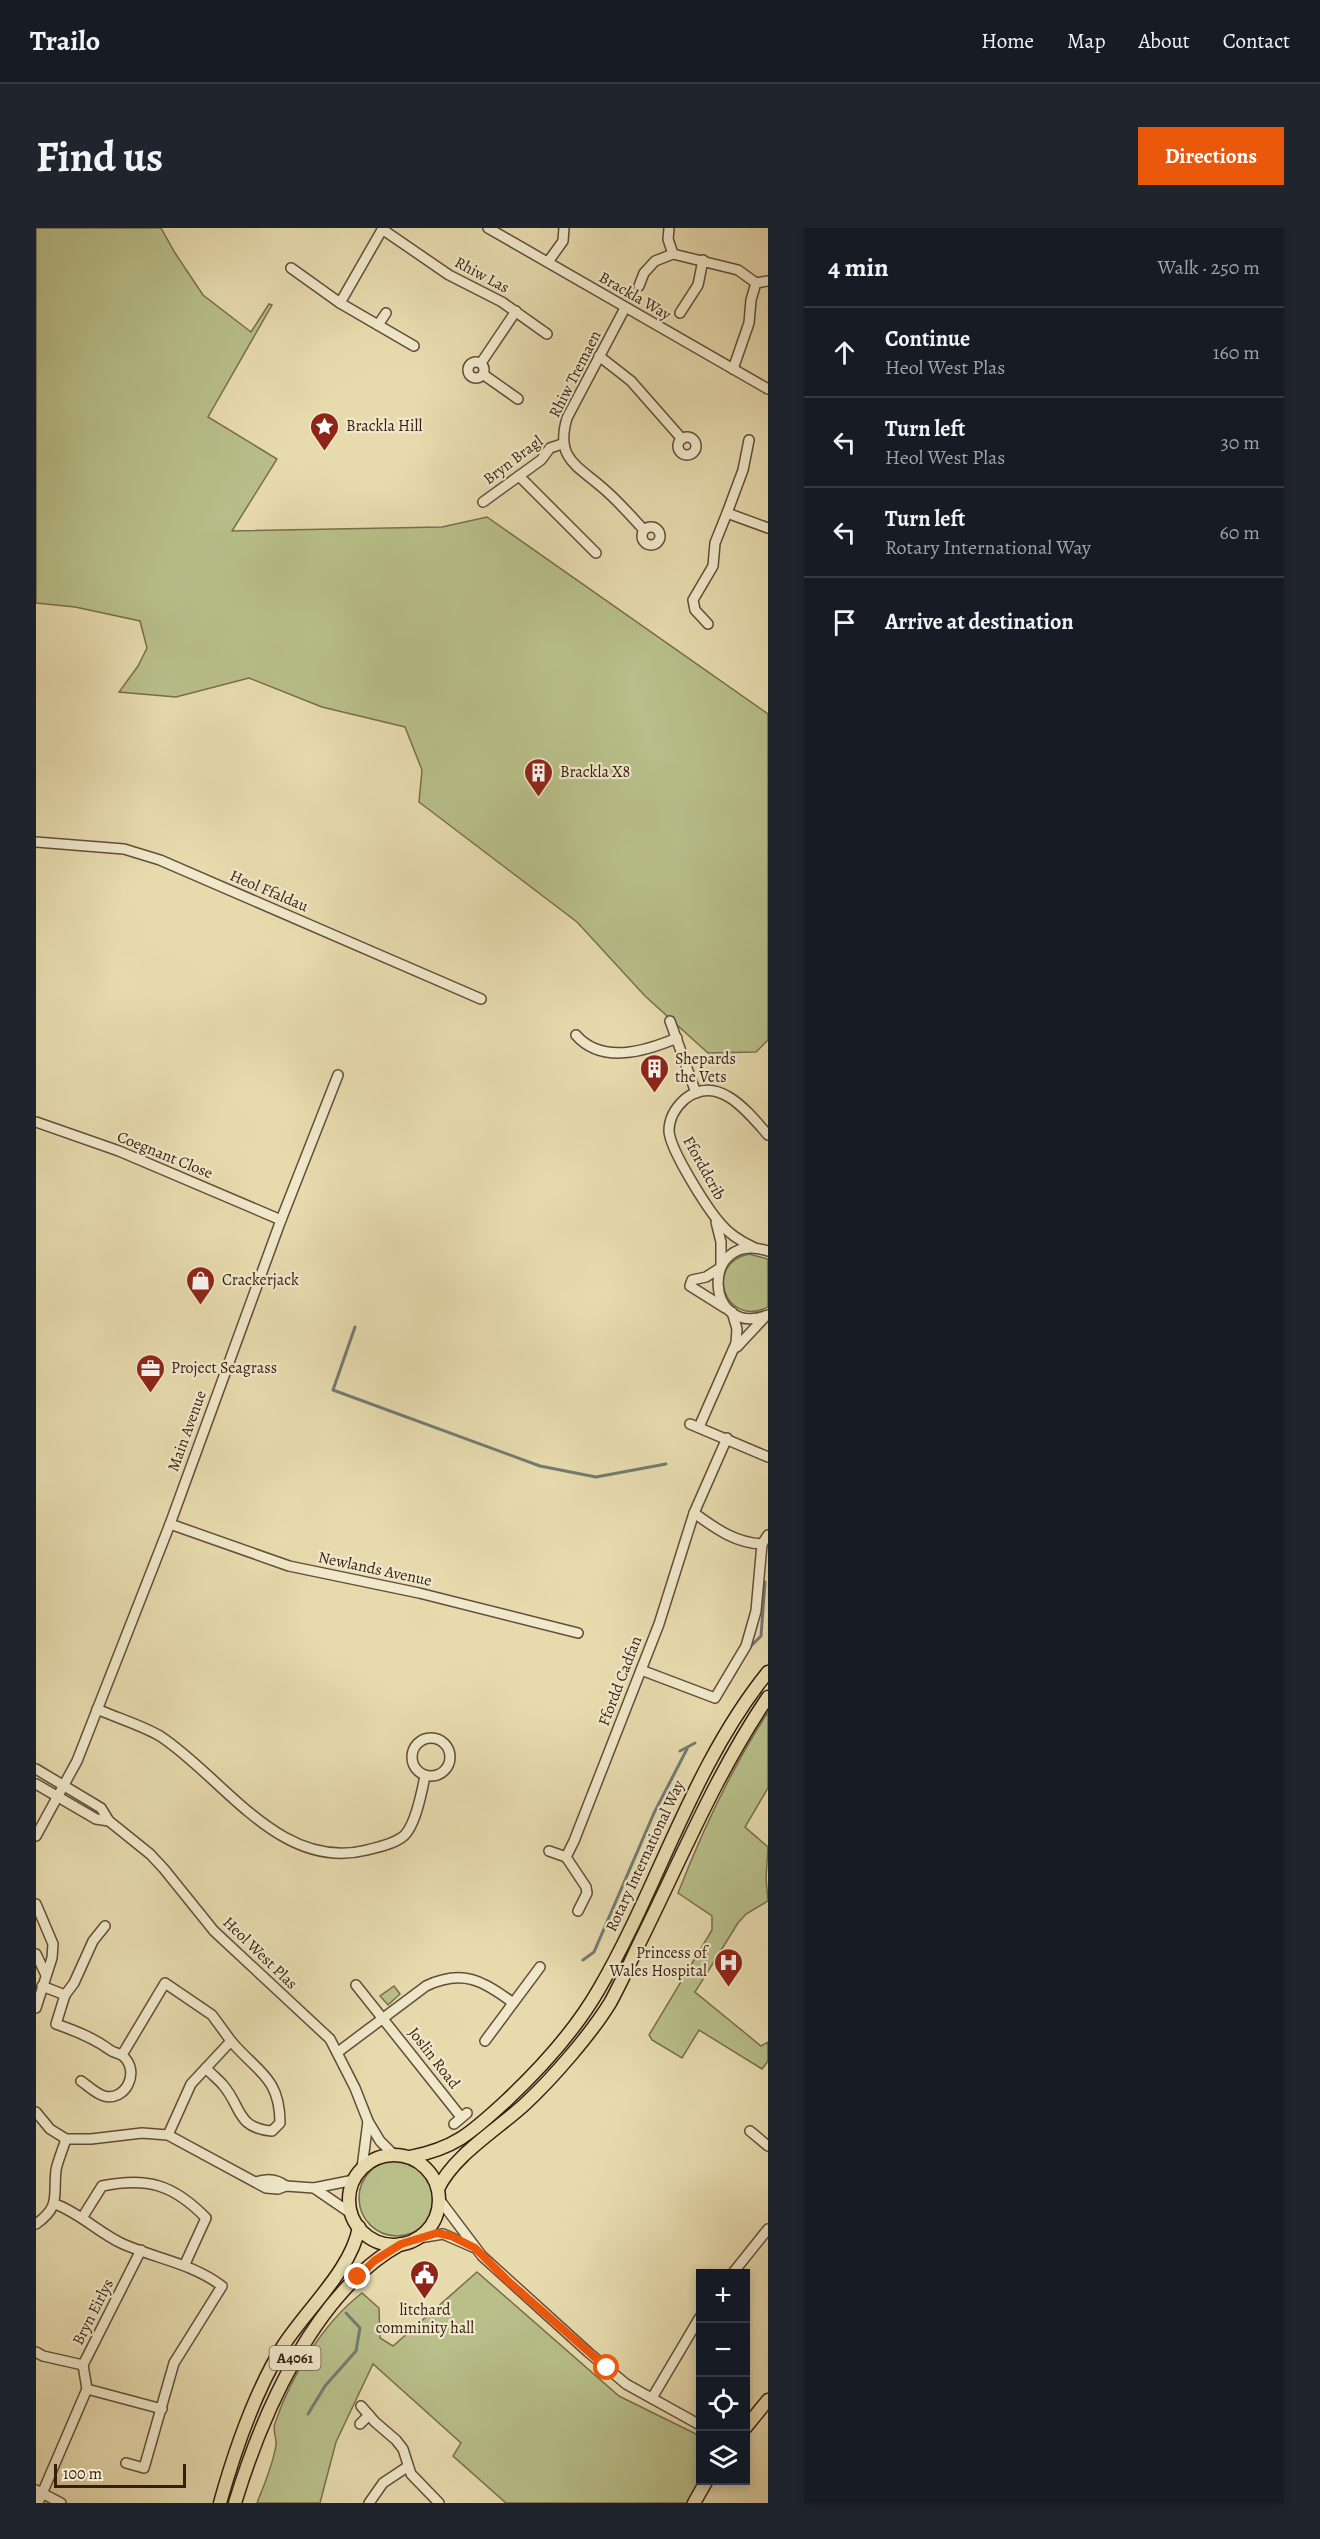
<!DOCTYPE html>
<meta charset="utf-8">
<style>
body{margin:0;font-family:Alegreya,serif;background:#20242c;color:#f1f3f6}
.controls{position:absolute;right:18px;bottom:18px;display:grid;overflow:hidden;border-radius:0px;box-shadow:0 3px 9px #0003}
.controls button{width:54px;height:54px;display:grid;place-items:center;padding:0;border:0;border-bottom:2px solid #363941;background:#171b24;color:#f1f3f6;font:30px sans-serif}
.scale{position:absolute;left:18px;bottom:15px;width:132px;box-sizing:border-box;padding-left:6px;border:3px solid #381d11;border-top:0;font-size:16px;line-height:21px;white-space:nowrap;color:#381d11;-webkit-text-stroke:4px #efe8ca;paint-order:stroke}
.stop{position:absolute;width:18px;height:18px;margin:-14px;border:4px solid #ea580c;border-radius:50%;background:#fff}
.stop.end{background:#ea580c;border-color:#fff;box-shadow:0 2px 6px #0008}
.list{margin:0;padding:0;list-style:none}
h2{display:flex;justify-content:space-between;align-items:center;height:78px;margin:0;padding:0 24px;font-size:26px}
h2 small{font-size:20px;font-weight:400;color:#9ea1a6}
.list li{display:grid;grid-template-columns:39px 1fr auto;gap:18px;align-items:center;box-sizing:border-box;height:90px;padding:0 24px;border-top:2px solid #363941}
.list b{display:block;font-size:22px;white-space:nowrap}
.list p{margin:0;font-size:20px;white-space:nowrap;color:#9ea1a6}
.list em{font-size:20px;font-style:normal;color:#9ea1a6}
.icon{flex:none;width:33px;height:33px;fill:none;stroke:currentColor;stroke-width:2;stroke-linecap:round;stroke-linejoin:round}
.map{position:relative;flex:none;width:732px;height:2275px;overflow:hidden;border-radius:0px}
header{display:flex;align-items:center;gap:36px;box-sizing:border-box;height:84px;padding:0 30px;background:#171b24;border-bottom:2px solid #363941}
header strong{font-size:28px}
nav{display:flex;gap:33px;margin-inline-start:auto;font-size:21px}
.intro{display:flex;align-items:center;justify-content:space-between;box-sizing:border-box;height:144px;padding:0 36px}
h1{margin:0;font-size:42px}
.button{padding:15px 27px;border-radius:0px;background:#ea580c;color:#fff;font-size:21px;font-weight:700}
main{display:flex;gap:36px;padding:0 36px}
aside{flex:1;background:#171b24;border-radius:0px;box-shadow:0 3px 9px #0003}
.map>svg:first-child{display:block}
</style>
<header>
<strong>Trailo</strong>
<nav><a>Home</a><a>Map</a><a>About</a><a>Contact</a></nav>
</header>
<div class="intro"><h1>Find us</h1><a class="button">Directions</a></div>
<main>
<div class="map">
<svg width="732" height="2275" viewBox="0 0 732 2275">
<rect width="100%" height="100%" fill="#e7dbae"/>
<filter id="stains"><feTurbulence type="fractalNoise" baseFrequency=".00333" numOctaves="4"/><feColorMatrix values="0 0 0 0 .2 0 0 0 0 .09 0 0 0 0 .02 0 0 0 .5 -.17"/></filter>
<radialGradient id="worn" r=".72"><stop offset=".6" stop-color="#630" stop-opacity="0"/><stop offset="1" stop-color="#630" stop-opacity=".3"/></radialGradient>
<g fill="#b8bf89" stroke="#786e4d" stroke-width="1.5">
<path d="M 0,0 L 125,0 L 139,25 L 167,67 L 215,104 L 233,76 L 236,77 L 172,189 L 241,231 L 196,303 L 406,299 L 451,289 L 732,486 L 732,812 L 720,824 L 672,825 L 609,768 L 541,694 L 383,574 L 386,542 L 369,499 L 286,479 L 213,450 L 140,469 L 83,464 L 102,438 L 111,420 L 104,393 L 39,379 L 0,375 Z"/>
<path d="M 713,1026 L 732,1031 L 732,1079 C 690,1101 666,1036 713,1026 Z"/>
<path d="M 732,1484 L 732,1560 L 709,1599 L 732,1619 L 730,1650 L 732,1673 L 710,1686 L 702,1695 L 659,1764 L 725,1818 L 732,1814 L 732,1833 L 726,1841 L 663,1802 L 646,1830 L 616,1812 L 613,1807 L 676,1702 L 676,1688 L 642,1665 C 667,1601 695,1541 732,1484 Z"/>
<path d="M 358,1758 L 364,1766 L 352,1777 L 344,1768 Z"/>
<circle cx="361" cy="1970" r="38"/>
<path d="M 441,2044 L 583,2168 L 664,2208 L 664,2252 L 656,2275 L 470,2275 L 417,2228 L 425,2215 L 337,2136 L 300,2214 L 284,2275 L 221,2275 C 228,2257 237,2237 240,2217 C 241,2210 236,2202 239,2195 C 255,2148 287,2095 326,2065 L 343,2080 L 344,2110 L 357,2118 Z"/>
</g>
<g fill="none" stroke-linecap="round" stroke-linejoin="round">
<g stroke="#727b72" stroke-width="3">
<path d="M 319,1099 L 297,1162 L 504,1238 L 560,1249 L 630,1236"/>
<path d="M 712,1421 L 725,1408 L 729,1354"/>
<path d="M 644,1523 L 659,1515"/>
<path d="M 547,1732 L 558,1724 L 618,1585 L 651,1521"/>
<path d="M 272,2186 L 289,2158 L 320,2123 L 324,2100 L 310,2085"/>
</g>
<defs>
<g id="minor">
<path d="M 452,0 L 732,161"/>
<path d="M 346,1 L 413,47 L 466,74 L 511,106"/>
<path d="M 633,1 L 632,11 L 637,26"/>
<path d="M 512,34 L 527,13 L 528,0"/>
<path d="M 255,40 L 304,75 L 378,118"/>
<path d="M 603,58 L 608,45 L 619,33 L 637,26 L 702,42 L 720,55"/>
<path d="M 304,75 L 347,0"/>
<path d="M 589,80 L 531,190 C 519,231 541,237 568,261 C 583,274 595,288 608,302"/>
<path d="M 644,85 L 662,57 L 667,32"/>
<path d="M 342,97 L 350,85"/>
<path d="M 563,128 L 595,153 L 646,211"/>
<circle cx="440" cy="142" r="8"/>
<path d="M 445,135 L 480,83"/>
<path d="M 697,141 L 713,95 L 715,72 L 720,55 L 732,53"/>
<path d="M 448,147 L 482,171"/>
<circle cx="651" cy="218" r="9"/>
<path d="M 483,248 L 560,325"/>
<path d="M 447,274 L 505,232 L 514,220 L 526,216"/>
<path d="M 691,285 L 707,242 L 713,212"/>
<circle cx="615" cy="308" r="9"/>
<path d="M 672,396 L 659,382 L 657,372 L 677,338 L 679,315 L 691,285 L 732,300"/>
<path d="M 0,614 L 88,621 L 124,632 L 445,771"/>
<path d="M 634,793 L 660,865"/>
<path d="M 540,807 C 566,837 610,823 641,810"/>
<path d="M 0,894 L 83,923 L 245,992"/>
<path d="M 680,994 L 685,1014 L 685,1037"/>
<path d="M 717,1019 C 704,1013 693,1006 684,995 C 671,980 634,922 633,903 C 633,890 640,879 649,871 C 682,845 712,884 732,907"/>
<path d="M 732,1023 C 663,1001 668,1112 732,1087"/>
<path d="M 684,1040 L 670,1049 L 656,1052 L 654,1058 L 689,1080"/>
<path d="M 701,1119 L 728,1090"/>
<path d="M 654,1196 L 732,1229"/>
<path d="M 663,1199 L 700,1115 L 701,1101 L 696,1084"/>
<path d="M 691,1210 L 658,1285 C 679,1300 699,1315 726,1316 L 732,1307"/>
<path d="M 134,1296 L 253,1338 L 383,1365 L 542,1405"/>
<path d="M 605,1442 L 679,1470 L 710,1418 L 720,1383 L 726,1316"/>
<path d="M 61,1481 C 81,1490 105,1497 124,1508 C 188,1550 244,1644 331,1622 C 342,1619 355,1617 365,1610 C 379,1602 386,1563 389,1548"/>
<circle cx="395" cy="1529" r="19"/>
<path d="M 0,1541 L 65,1580 L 73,1593 L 114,1626 L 128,1641 L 178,1703 L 294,1811 L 319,1860 L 332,1893 L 344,1913 L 357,1926"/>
<path d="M 0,1556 L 60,1591 L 73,1593"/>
<path d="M 0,1608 L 41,1533 L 134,1296 L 245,992 L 302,847"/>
<path d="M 513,1623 L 530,1629"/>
<path d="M 0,1676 L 17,1716 L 16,1730 L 0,1780"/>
<path d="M 542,1683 L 551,1665 L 550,1659 L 530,1629 L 538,1613 L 623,1396 L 658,1285"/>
<path d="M 0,1726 L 10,1747"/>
<path d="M 320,1757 L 425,1889"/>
<path d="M 6,1758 L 29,1767"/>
<path d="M 449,1813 L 504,1739"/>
<path d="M 302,1824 L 390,1758 C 426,1741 447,1752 477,1775"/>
<path d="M 86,1827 L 129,1755 L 176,1787 L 195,1813 L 155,1856 L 132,1907"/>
<path d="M 170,1840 C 175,1846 182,1851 187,1857 C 206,1879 200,1900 236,1903 L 244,1895 C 244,1849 221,1844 195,1813"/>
<path d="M 45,1853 C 51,1857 60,1866 68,1868 C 89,1874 105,1844 87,1828 C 83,1825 78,1825 74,1822 C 58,1810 40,1803 20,1796 L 29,1767 L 38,1755 L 57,1713 L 69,1698"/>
<path d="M 0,1884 L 14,1901 L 30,1911 L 55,1911 L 106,1905 L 132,1907 L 230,1960 L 242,1961 L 250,1958 L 278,1960 L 318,1952"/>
<path d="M 418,1896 L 431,1885"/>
<path d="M 714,1903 L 732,1918"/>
<path d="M 326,1940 L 332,1893"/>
<path d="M 220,1954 C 231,1950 241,1951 250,1958"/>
<path d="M 278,1960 L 316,1986"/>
<path d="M 403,1971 L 446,2028 L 552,2124 L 590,2156 L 664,2197"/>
<path d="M 19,1976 C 44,1985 63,2005 87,2016 C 121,2031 155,2035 186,2058 L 138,2135 L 108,2240 L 90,2235"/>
<path d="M 46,1990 L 66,1958 C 111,1949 137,1956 170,1990 L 149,2036"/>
<path d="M 0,1996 C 25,1978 17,1969 20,1942 C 22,1932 27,1921 30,1911"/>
<path d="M 383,2010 L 407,2006 L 437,2019"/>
<path d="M 696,2046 L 732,2001"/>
<path d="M 0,2124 L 7,2128 L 47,2137"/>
<path d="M 51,2161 L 47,2137 L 105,2022"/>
<path d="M 616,2170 L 664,2089"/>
<path d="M 325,2178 L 339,2194 L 360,2212 L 367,2221 L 375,2246 L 403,2275"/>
<path d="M 324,2196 L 333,2187"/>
<path d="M 0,2262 L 25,2275"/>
<path d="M 2,2275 L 51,2161 L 126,2181"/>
<path d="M 333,2275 L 347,2255 L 371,2239"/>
</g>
<g id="major">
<circle cx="358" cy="1972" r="45"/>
<path d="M 374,1929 C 420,1920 436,1904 470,1873 C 505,1840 539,1803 563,1761 C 623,1658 656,1538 732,1444"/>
<path d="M 402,1961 C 417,1928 462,1901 489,1876 C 516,1851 555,1806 574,1775 C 584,1757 593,1737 602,1718 C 644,1634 679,1547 732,1469"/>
<path d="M 710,2199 L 732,2172"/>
<path d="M 184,2275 C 199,2221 218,2166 247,2118 C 270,2082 316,2041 323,1999"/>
<path d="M 199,2275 C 226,2186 279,2063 365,2016"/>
<path d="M 658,2275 L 671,2252"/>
</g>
</defs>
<use href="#minor" stroke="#644c38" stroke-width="12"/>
<use href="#major" stroke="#381d11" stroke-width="15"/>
<use href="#minor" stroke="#efe8ca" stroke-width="9"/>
<use href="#major" stroke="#e7dbae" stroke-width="12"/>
</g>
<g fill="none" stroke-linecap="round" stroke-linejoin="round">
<path stroke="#ea580c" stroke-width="8" d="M 322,2049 L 338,2033 L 365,2016 L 401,2005 L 415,2008 L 439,2020 L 472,2053 L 571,2140"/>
</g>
<defs>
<symbol id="sight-pin" viewBox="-11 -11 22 30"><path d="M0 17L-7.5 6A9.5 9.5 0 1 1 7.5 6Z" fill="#8f2418" stroke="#efe8ca"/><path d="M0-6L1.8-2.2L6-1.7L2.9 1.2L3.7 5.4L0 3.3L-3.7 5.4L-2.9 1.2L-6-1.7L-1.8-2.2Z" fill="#fff"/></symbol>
<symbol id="building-pin" viewBox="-11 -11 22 30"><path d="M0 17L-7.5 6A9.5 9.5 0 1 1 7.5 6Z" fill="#8f2418" stroke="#efe8ca"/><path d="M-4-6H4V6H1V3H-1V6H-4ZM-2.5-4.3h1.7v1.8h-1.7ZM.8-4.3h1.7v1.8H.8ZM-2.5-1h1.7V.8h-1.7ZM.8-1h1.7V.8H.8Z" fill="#fff"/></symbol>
<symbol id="shop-pin" viewBox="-11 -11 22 30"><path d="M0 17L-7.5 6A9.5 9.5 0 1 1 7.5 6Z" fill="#8f2418" stroke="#efe8ca"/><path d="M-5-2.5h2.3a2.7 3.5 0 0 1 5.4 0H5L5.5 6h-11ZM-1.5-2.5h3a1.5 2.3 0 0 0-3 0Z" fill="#fff"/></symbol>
<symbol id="office-pin" viewBox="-11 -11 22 30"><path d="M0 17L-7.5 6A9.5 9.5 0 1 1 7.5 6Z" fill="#8f2418" stroke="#efe8ca"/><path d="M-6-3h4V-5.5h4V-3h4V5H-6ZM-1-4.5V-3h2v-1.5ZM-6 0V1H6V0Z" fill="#fff"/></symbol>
<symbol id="hospital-pin" viewBox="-11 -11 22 30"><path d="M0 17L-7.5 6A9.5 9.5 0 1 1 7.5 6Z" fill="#8f2418" stroke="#efe8ca"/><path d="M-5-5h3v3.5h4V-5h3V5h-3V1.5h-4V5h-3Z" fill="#fff"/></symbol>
<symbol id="civic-pin" viewBox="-11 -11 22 30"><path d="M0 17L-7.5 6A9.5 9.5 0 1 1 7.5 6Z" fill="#8f2418" stroke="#efe8ca"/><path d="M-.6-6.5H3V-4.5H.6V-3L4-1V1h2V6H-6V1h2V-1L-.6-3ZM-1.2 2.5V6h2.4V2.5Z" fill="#fff"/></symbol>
</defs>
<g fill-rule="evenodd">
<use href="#sight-pin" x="272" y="182" width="33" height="45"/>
<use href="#building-pin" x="486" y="528" width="33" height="45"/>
<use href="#building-pin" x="602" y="824" width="33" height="45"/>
<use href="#shop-pin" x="148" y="1036" width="33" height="45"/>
<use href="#office-pin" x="98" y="1124" width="33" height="45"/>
<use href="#hospital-pin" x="676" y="1718" width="33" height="45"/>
<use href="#civic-pin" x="372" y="2030" width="33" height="45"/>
</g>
<g text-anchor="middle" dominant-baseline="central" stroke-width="4.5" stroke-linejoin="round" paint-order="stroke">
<rect fill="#efe8ca" stroke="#6f5a48" stroke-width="1.5" x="233.5" y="2118" width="51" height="24" rx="4.5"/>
<g font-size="15" font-weight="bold" fill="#381d11">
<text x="259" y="2130">A4061</text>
</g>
<g font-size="16" fill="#381d11" stroke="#efe8ca">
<text transform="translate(446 47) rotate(28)">Rhiw Las</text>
<text transform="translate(599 68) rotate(30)">Brackla Way</text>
<text transform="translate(539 146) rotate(-63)">Rhiw Tremaen</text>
<text transform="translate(477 232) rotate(-37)">Bryn Bragl</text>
<text transform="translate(233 663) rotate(23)">Heol Ffaldau</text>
<text transform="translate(129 927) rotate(22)">Coegnant Close</text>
<text transform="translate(668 940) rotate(61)">Fforddcrib</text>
<text transform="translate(151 1203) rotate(-70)">Main Avenue</text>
<text transform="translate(339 1341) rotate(12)">Newlands Avenue</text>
<text transform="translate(584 1453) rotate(-69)">Ffordd Cadfan</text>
<text transform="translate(609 1628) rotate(-65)">Rotary International Way</text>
<text transform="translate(224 1725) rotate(44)">Heol West Plas</text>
<text transform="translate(398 1830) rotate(52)">Joslin Road</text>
<text transform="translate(57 2084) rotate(-63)">Bryn Eirlys</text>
</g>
<g font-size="16" fill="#381d11" stroke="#efe8ca" text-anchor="start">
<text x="310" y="198">Brackla Hill</text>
<text x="524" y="544">Brackla X8</text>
<text x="639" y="831">Shepards<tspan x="639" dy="18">the Vets</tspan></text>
<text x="186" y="1052">Crackerjack</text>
<text x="135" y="1140">Project Seagrass</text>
<text x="671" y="1725" text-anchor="end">Princess of<tspan x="671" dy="18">Wales Hospital</tspan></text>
<text x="389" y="2082" text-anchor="middle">litchard<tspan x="389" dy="18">comminity hall</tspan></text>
</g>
</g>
<rect width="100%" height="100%" filter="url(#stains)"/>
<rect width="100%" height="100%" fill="url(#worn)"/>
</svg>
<div class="controls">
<button>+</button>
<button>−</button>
<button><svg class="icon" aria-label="locate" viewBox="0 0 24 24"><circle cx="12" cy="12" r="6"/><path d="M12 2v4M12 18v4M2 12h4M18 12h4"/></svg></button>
<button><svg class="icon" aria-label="layers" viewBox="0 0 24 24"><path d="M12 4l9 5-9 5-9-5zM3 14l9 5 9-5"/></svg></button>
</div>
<div class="scale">100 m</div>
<div class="stop" style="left:571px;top:2140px"></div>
<div class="stop end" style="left:322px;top:2049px"></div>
</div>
<aside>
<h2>4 min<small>Walk · 250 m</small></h2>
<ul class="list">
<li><svg class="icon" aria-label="ahead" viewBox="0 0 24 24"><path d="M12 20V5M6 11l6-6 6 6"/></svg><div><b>Continue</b><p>Heol West Plas</p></div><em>160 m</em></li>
<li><svg class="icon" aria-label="left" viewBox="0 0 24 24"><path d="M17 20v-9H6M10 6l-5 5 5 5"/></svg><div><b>Turn left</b><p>Heol West Plas</p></div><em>30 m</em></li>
<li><svg class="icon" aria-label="left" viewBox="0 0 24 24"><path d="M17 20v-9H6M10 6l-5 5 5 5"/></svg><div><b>Turn left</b><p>Rotary International Way</p></div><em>60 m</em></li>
<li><svg class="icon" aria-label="arrive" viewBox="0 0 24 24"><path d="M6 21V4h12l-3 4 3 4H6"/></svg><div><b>Arrive at destination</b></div></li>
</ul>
</aside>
</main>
